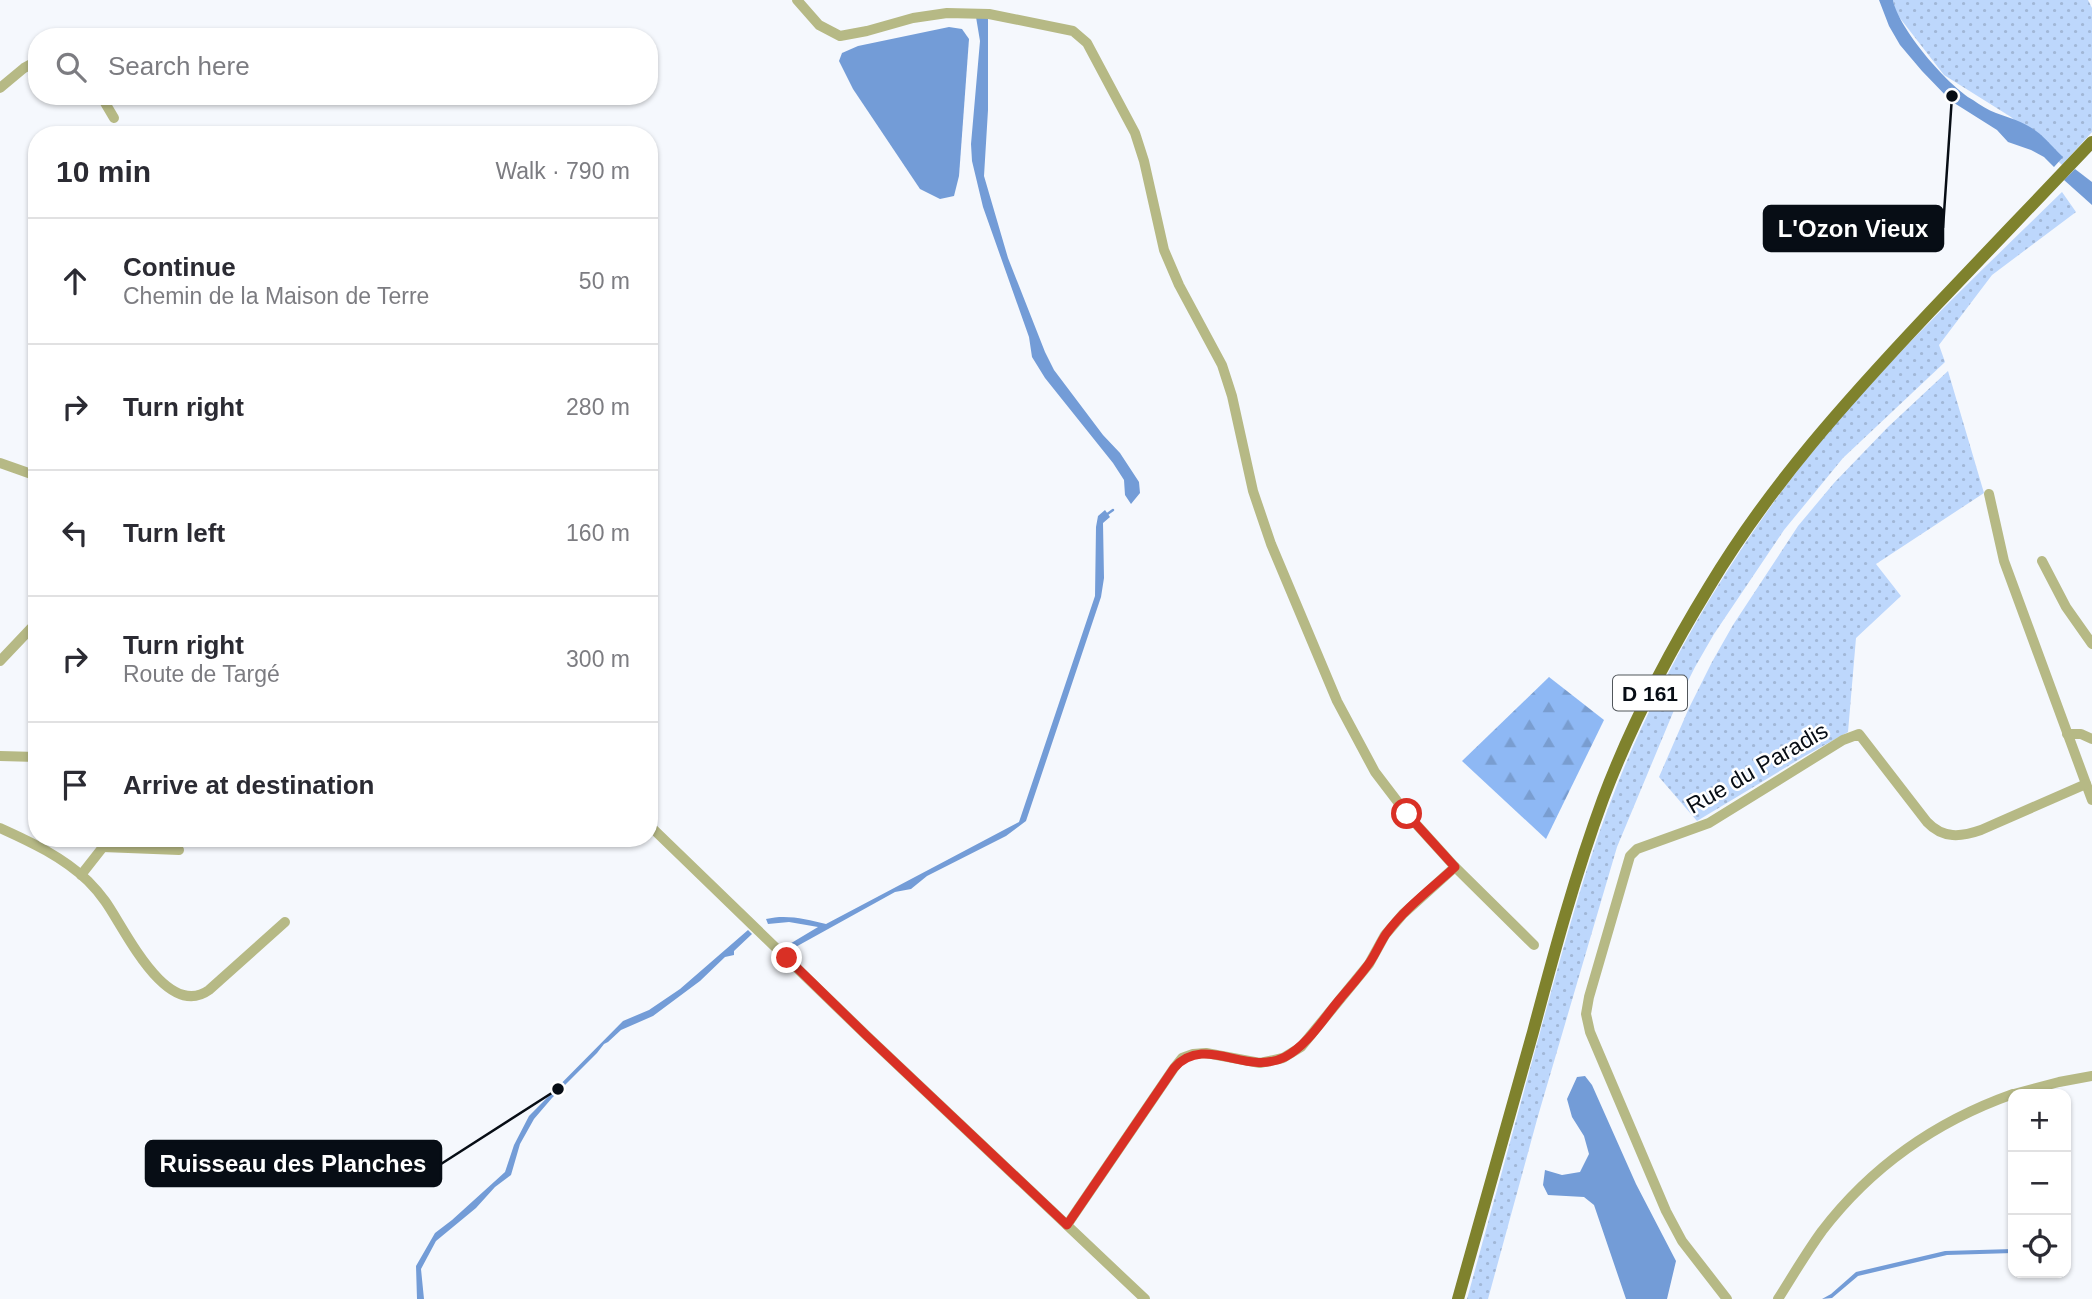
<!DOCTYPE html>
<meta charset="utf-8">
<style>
body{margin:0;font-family:Arial,sans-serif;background:#f7f7f7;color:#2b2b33}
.controls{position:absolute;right:21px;bottom:21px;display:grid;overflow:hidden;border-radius:14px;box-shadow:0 2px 5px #0004}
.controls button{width:63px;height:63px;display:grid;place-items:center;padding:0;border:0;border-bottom:2px solid #e1e1e2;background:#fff;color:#2b2b33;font:35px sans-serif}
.stop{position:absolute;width:21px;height:21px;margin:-16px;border:5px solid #d93025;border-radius:50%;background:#fff}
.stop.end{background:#d93025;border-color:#fff;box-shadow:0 2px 7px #0008}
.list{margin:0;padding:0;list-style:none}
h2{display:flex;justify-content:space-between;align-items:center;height:91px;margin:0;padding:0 28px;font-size:30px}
h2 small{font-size:23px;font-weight:400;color:#7c7c81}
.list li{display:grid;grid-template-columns:46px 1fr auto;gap:21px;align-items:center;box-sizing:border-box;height:126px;padding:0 28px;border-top:2px solid #e1e1e2}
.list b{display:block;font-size:26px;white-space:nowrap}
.list p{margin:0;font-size:23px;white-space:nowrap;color:#7c7c81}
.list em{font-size:23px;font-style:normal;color:#7c7c81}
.icon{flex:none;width:38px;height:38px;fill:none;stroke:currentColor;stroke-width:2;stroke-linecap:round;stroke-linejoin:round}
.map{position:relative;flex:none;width:2092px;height:1299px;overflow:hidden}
.search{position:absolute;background:#fff;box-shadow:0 2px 5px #0004;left:28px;top:28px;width:630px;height:77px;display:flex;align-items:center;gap:18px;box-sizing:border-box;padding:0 24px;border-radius:28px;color:#7c7c81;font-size:26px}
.panel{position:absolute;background:#fff;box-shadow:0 2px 5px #0004;left:28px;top:126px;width:630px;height:721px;border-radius:28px}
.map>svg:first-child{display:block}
</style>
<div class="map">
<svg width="2092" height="1299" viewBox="0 0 2092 1299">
<defs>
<pattern id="grass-dots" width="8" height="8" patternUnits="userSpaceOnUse" patternTransform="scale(1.75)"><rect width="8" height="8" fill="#bdd7fc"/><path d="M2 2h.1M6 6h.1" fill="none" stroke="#a1b7d7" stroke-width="1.8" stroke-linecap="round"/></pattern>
<pattern id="forest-firs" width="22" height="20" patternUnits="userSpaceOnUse" patternTransform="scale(1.75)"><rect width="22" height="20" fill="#8eb8f4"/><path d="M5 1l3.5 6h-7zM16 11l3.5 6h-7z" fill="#799dd0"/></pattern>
</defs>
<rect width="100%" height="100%" fill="#f5f8fd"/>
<g fill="url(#grass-dots)">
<path d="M 1893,0 L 2088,0 L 2092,8 L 2092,132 L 2062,165 L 2011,117 L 1944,75 L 1896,13 Z"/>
<path d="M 2062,192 L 2076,212 L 1992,275 L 1939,345 L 1945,362 L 1843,458 L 1784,530 L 1714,634 L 1695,667 L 1677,703 L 1617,847 L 1538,1116 L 1488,1299 L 1467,1299 C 1492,1208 1517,1117 1542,1025 C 1565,942 1587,859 1619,780 C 1662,674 1720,574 1788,483 C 1868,377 1967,285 2062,192 Z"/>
<path d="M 1948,371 L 1984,493 L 1876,564 L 1901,596 L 1856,638 L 1848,732 L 1803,757 L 1697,821 L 1659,777 L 1689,708 L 1712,662 L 1733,625 L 1798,526 L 1834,483 L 1888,427 Z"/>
</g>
<path fill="url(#forest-firs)" d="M 1549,677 L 1604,720 L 1546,839 L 1462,761 Z"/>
<g fill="#739cd7">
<path d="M 1879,0 L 1893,0 C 1898,28 1948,86 1973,100 C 1980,105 1988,110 1996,113 C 2010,118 2024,122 2036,131 C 2046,138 2054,149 2063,157 L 2054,167 L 2044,157 L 2031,150 L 2008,142 L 1997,130 L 1951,101 L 1922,71 L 1900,45 L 1889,26 Z"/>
<path d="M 976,17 L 988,18 L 988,110 L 984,176 L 1008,258 L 1045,352 L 1054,370 L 1103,435 L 1120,453 L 1139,482 L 1140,493 L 1131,504 L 1125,495 L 1124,480 L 1113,463 L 1045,378 L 1032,357 L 1029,337 L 983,207 L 972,161 L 971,144 L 980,41 Z"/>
<path d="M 949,27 L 962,29 L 969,39 L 959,176 L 954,196 L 940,199 L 920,189 L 853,89 L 839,61 L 842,53 L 858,46 Z"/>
<path d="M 2075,169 L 2092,182 L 2092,205 L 2064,180 Z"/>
<path d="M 1105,510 L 1110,517 L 1103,523 L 1104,578 L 1101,597 L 1026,821 L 1006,836 L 927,876 L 911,889 L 895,892 L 792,949 L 788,945 L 818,927 L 789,922 L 768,924 L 766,919 C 786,914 806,919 826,924 L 1019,822 L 1095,596 L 1096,527 L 1098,516 Z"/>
<path d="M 748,930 L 752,934 L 734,951 L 734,955 L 725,957 L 700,981 L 653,1016 L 621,1030 L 608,1042 L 604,1044 L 597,1053 L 552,1098 L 534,1119 L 520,1144 L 511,1175 L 495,1187 L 476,1208 L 436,1241 L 421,1269 L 424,1299 L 417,1299 L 416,1266 L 435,1233 L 452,1220 L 505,1172 L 514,1145 L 529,1116 L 623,1021 L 649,1010 L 680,989 Z"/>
<path d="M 1585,1076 L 1592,1085 L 1636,1184 L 1676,1261 L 1667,1299 L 1626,1299 L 1594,1205 L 1584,1197 L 1548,1195 L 1543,1185 L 1545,1170 L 1562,1175 L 1580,1172 L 1589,1154 L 1584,1136 L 1572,1117 L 1567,1099 L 1577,1077 Z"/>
<path d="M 2013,1249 L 2013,1253 L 1947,1255 L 1858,1276 L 1832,1298 L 1822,1299 L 1831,1294 L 1856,1272 L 1945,1251 Z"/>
</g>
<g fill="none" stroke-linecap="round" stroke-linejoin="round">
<path stroke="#739cd7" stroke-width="2.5" d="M 1106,515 L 1113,510"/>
<g stroke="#b6b985" stroke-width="10">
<path d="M 797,0 L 819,25 L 840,36 L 867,31 L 913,18 L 947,13 L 989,14 L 1073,31 L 1087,43 L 1135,133 L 1144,161 L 1164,250 L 1179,285 L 1222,365 L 1232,396 L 1253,491 L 1271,544 L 1337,701 L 1375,772 L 1407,814 L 1455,867 L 1534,945"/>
<path d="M 0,88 L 24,68 L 37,61"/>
<path d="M 101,96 L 114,118"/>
<path d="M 0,463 L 37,476"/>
<path d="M 1989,494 L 2004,561 L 2092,800"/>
<path d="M 2042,561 L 2066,607 L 2092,644"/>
<path d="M 0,661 L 37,622"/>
<path d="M 2067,734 L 2081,734 L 2092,739"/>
<path d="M 0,756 L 37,757"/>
<path d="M 649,825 L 867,1036 L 1145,1299"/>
<path d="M 0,828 C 31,842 63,857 88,881 C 94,887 100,894 105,901 C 124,927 166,1021 209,990 L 285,922"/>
<path d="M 103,847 L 179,850"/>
<path d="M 81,875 L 103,847 L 103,838"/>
<path d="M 2014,1094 L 2059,1082 L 2092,1076"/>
<path d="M 1067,1225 L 1174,1068 L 1182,1058 L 1193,1054 L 1206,1053 L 1260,1063 L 1283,1058 L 1301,1047 L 1369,964 L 1385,935 L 1403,914 L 1455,867"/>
<path d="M 1727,1299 L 1682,1241 L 1666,1211 L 1590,1032 L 1586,1014 L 1589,997 L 1630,856 L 1637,849 L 1709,823 L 1843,740 L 1859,734 L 1927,822 C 1943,839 1961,837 1981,830 L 2086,784"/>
<path d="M 1778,1299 C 1792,1277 1806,1253 1822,1231 C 1871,1167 1937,1121 2013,1094"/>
</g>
<path stroke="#7f822d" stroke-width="12" d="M 1458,1299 C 1483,1210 1508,1121 1533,1032 C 1554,953 1575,875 1603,799 C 1631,725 1668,654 1709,587 C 1770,485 1848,399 1929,313 C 1983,256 2038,199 2092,142"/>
</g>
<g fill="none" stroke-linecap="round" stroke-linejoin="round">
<path stroke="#d93025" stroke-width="9" d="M 787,958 L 867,1036 L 1067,1225 L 1174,1068 C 1205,1033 1246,1077 1285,1057 C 1308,1045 1323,1019 1340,999 C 1350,987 1361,975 1370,962 C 1376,953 1380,943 1386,934 C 1405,908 1431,889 1455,867 L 1407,814"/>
</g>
<g text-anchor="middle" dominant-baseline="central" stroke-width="5" stroke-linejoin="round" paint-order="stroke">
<rect fill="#fff" stroke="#51565b" stroke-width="2" x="1613" y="675.5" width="74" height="35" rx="5"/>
<g font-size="21" font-weight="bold" fill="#070d15">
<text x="1650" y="693">D 161</text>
</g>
<g font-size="23" fill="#070d15" stroke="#fff">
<text transform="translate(1757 768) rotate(-30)">Rue du Paradis</text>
</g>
</g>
<path fill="none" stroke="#070d15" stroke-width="2.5" d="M1952 96L1943 228M558 1089L441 1164"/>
<g fill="#070d15" stroke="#fff" stroke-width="2.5">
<circle cx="1952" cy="96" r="7"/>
<circle cx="558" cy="1089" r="7"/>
</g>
<g fill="#070d15" stroke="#070d15" stroke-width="2.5">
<rect x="1764" y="206" width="179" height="45" rx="7"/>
<rect x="146" y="1141" width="295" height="45" rx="7"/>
</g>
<g font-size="24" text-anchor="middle" font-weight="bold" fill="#fff">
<text x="1853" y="237">L'Ozon Vieux</text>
<text x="293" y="1172">Ruisseau des Planches</text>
</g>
</svg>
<div class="controls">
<button>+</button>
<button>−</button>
<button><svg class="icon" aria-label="locate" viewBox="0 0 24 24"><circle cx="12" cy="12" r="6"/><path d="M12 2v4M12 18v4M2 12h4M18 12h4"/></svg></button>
</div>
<div class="stop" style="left:1407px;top:814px"></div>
<div class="stop end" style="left:787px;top:958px"></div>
<div class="search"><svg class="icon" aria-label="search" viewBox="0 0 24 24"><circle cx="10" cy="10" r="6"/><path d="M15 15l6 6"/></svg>Search here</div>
<section class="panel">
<h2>10 min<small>Walk · 790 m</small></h2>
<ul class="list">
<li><svg class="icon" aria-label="ahead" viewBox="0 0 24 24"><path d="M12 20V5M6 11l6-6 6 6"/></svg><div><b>Continue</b><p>Chemin de la Maison de Terre</p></div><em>50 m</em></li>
<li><svg class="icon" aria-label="right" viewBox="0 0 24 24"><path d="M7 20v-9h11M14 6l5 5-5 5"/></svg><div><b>Turn right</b></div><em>280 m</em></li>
<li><svg class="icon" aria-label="left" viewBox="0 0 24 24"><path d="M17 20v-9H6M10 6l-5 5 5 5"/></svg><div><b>Turn left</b></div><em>160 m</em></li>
<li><svg class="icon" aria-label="right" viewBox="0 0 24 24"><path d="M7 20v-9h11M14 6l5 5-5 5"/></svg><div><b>Turn right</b><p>Route de Targé</p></div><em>300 m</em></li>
<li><svg class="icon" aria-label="arrive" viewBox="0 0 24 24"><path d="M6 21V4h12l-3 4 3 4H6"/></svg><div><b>Arrive at destination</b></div></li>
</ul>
</section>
</div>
